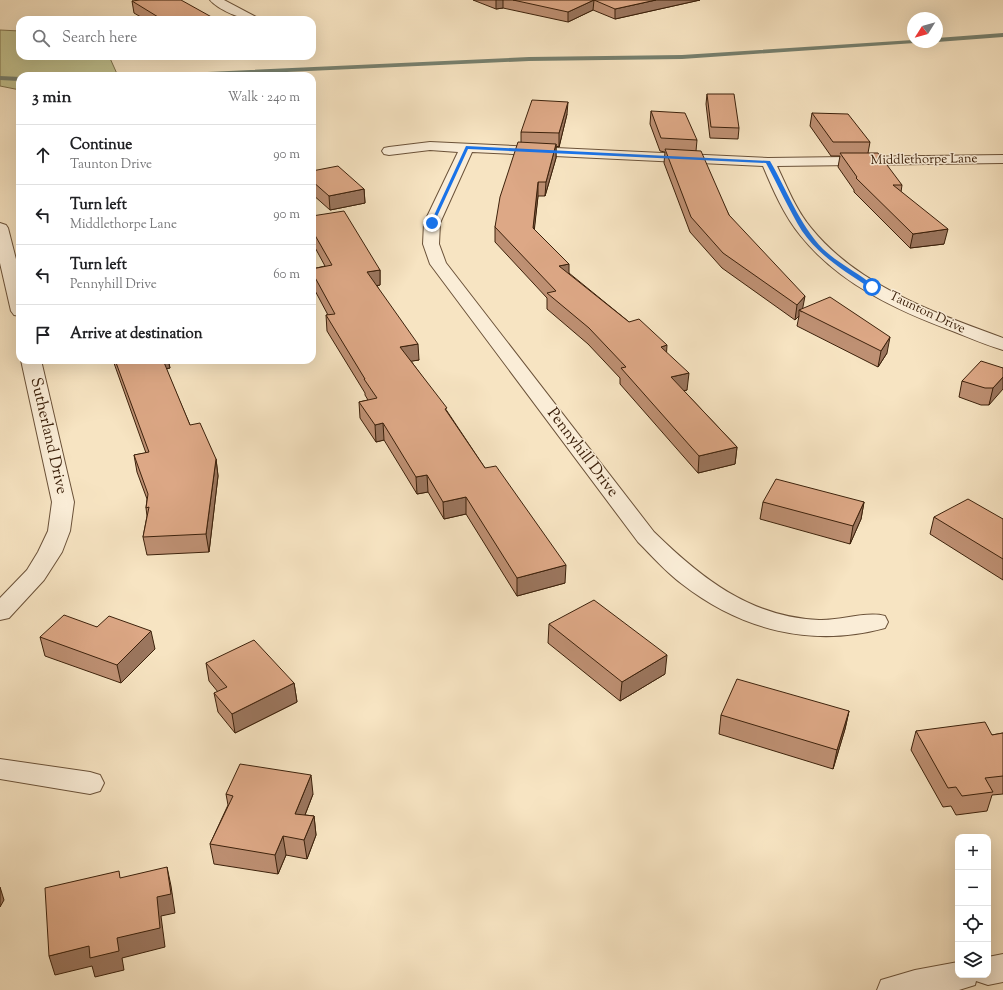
<!DOCTYPE html>
<meta charset="utf-8">
<style>
body{margin:0;font-family:"Sorts Mill Goudy",serif;background:#f6f6f6;color:#202124}
.controls{position:absolute;right:12px;bottom:12px;display:grid;overflow:hidden;border-radius:8px;box-shadow:0 4px 16px #0002}
.controls button{width:36px;height:36px;display:grid;place-items:center;padding:0;border:0;border-bottom:1px solid #e0e0e0;background:#fff;color:#202124;font:20px sans-serif}
.compass{position:absolute;left:907px;top:12px;width:36px;height:36px;border-radius:50%;background:#fff;box-shadow:0 4px 16px #0002;rotate:233deg}
.stop{position:absolute;width:12px;height:12px;margin:-9px;border:3px solid #1a73e8;border-radius:50%;background:#fff}
.stop.end{background:#1a73e8;border-color:#fff;box-shadow:0 1px 4px #0008}
.list{margin:0;padding:0;list-style:none}
h2{display:flex;justify-content:space-between;align-items:center;height:52px;margin:0;padding:0 16px;font-size:17px}
h2 small{font-size:13px;font-weight:400;color:#757577}
.list li{display:grid;grid-template-columns:26px 1fr auto;gap:12px;align-items:center;box-sizing:border-box;height:60px;padding:0 16px;border-top:1px solid #e0e0e0}
.list b{display:block;font-size:15px;white-space:nowrap}
.list p{margin:0;font-size:13px;white-space:nowrap;color:#757577}
.list em{font-size:13px;font-style:normal;color:#757577}
.icon{flex:none;width:22px;height:22px;fill:none;stroke:currentColor;stroke-width:2;stroke-linecap:round;stroke-linejoin:round}
.map{position:relative;flex:none;width:1003px;height:990px;overflow:hidden}
.search{position:absolute;background:#fff;box-shadow:0 4px 16px #0002;left:16px;top:16px;width:300px;height:44px;display:flex;align-items:center;gap:10px;box-sizing:border-box;padding:0 14px;border-radius:12px;color:#757577;font-size:15px}
.panel{position:absolute;background:#fff;box-shadow:0 4px 16px #0002;left:16px;top:72px;width:300px;height:292px;border-radius:12px}
.map>svg:first-child{display:block}
</style>
<div class="map">
<svg width="1003" height="990" viewBox="0 0 1003 990">
<rect width="100%" height="100%" fill="#f7e4c2"/>
<filter id="stains"><feTurbulence type="fractalNoise" baseFrequency=".005" numOctaves="4"/><feColorMatrix values="0 0 0 0 .2 0 0 0 0 .09 0 0 0 0 .02 0 0 0 .5 -.17"/></filter>
<radialGradient id="worn" r=".72"><stop offset=".6" stop-color="#630" stop-opacity="0"/><stop offset="1" stop-color="#630" stop-opacity=".3"/></radialGradient>
<path fill="#c3c28f" stroke="#80724d" d="M 0,30 L 20,31 L 20,56 L 109,56 L 118,76 L 20,76 L 20,90 L 0,86 Z"/>
<g fill="none" stroke-linecap="round" stroke-linejoin="round">
<g fill="#76806f" fill-rule="evenodd">
<path d="M 1003,33 L 1003,37 L 937,42 L 937,38 Z"/>
<path d="M 913,40 L 913,42 L 916,42 L 915,43 L 682,59 L 529,61 L 201,76 L 161,76 L 164,74 L 529,57 L 682,55 Z"/>
<path d="M 0,76 L 20,77 L 20,81 L 0,80 Z"/>
</g>
<defs>
<g id="minor">
<path d="M 210,0 L 224,0 L 260,19 C 248,23 218,10 210,0 Z"/>
<path d="M 430,142 L 768,158 L 1003,155 L 1003,163 L 777,166 C 787,187 796,210 811,228 C 858,286 935,313 1003,338 L 1003,350 C 986,345 970,338 955,332 C 898,311 839,284 800,235 C 784,215 773,190 763,166 L 472,152 L 440,223 L 439,244 L 446,263 L 654,532 C 701,578 750,617 819,620 C 840,621 866,611 885,616 L 888,622 L 885,628 C 812,648 741,630 682,584 C 666,572 652,556 638,542 L 430,264 L 423,244 L 424,223 L 458,152 L 430,150 L 389,155 L 384,154 L 382,151 L 384,148 L 389,147 Z"/>
<path d="M 0,223 L 6,225 L 8,228 L 20,275 L 20,316 L 14,315 L 11,311 L 0,263 Z"/>
<path d="M 21,360 L 41,360 L 74,502 L 70,531 L 62,552 L 44,580 L 9,618 L 0,620 L 0,598 L 27,570 L 38,552 L 48,531 L 52,502 Z"/>
<path d="M 0,759 L 90,772 L 100,775 L 104,783 L 100,791 L 90,794 L 0,779 Z"/>
</g>
<path id="tertiary" d="M 1003,954 L 1003,982 L 988,985 L 976,981 L 975,985 L 959,990 L 877,990 L 881,980 L 915,970 L 958,962 L 958,975 L 988,975 L 988,957 Z"/>
</defs>
<use href="#minor" stroke="#6b5239" stroke-width="2"/>
<use href="#tertiary" stroke="#6b5239" stroke-width="2"/>
<use href="#minor" fill="#faedd7" fill-rule="evenodd"/>
<use href="#tertiary" fill="#faedd7" fill-rule="evenodd"/>
</g>
<g fill="#be9073" stroke="#3c210b">
<path d="M 473,0 L 700,0 L 615,19 L 593,10 L 568,22 L 503,8 L 496,9 Z"/>
<path d="M 132,1 L 217,20 L 146,20 L 134,13 Z"/>
<path d="M 707,94 L 739,128 L 738,139 L 710,138 L 706,104 Z"/>
<path d="M 651,111 L 697,140 L 696,151 L 729,215 L 803,309 L 887,353 L 878,367 L 797,326 L 799,316 L 795,320 L 722,268 L 690,232 L 664,163 L 665,152 L 660,151 L 650,124 Z"/>
<path d="M 812,113 L 870,142 L 868,153 L 902,185 L 901,192 L 944,244 L 910,248 L 854,192 L 854,190 L 838,167 L 840,156 L 831,156 L 810,126 Z"/>
<path d="M 567,114 L 559,147 L 556,146 L 556,158 L 545,196 L 538,196 L 534,229 L 569,273 L 666,352 L 687,390 L 684,391 L 737,447 L 735,464 L 698,473 L 620,384 L 620,378 L 588,344 L 547,309 L 547,298 L 495,242 L 495,227 L 521,142 L 521,132 Z"/>
<path d="M 312,171 L 364,189 L 365,203 L 330,210 L 312,194 Z"/>
<path d="M 312,216 L 380,270 L 380,285 L 377,286 L 419,360 L 411,361 L 447,411 L 485,468 L 565,583 L 517,596 L 466,514 L 444,519 L 428,492 L 417,494 L 384,440 L 376,442 L 360,418 L 359,402 L 368,400 L 365,395 L 365,393 L 327,331 L 326,315 L 328,315 L 312,285 L 312,269 L 325,266 L 312,242 Z"/>
<path d="M 113,360 L 168,360 L 170,368 L 166,369 L 190,425 L 216,459 L 218,476 L 209,552 L 147,555 L 143,537 L 147,516 L 146,508 L 147,499 L 137,472 L 134,455 L 146,453 L 115,366 Z"/>
<path d="M 1003,368 L 989,405 L 981,405 L 959,397 L 962,381 Z"/>
<path d="M 763,502 L 864,502 L 861,519 L 850,544 L 760,519 Z"/>
<path d="M 934,517 L 1003,519 L 1003,580 L 930,534 Z"/>
<path d="M 549,624 L 665,674 L 620,701 L 548,643 Z"/>
<path d="M 97,627 L 155,649 L 121,683 L 45,656 L 40,637 Z"/>
<path d="M 206,663 L 294,683 L 297,702 L 235,733 L 218,712 L 214,693 L 218,692 L 209,681 Z"/>
<path d="M 849,711 L 845,729 L 833,769 L 719,734 L 721,715 Z"/>
<path d="M 916,731 L 992,735 L 1003,733 L 1003,794 L 992,795 L 987,811 L 956,815 L 951,806 L 943,807 L 911,750 Z"/>
<path d="M 226,794 L 313,794 L 305,815 L 314,816 L 316,835 L 307,859 L 286,855 L 278,874 L 214,864 L 210,844 L 228,805 Z"/>
</g>
<g fill="#9b765e" stroke="#3c210b">
<path d="M 496,0 L 503,0 L 503,8 L 496,9 Z"/>
<path d="M 594,0 L 593,10 L 568,22 L 568,12 Z"/>
<path d="M 656,0 L 700,0 L 615,19 L 615,9 Z"/>
<path d="M 568,102 L 567,114 L 559,147 L 559,133 Z"/>
<path d="M 556,144 L 556,158 L 545,196 L 546,182 Z"/>
<path d="M 538,182 L 538,196 L 533,242 L 533,228 Z"/>
<path d="M 364,189 L 365,203 L 330,210 L 329,196 Z"/>
<path d="M 948,229 L 944,244 L 910,248 L 913,234 Z"/>
<path d="M 569,264 L 569,279 L 559,266 Z"/>
<path d="M 380,270 L 380,285 L 368,287 L 367,272 Z"/>
<path d="M 805,296 L 802,312 L 799,310 L 799,316 L 795,320 L 797,305 Z"/>
<path d="M 890,337 L 887,353 L 878,367 L 881,351 Z"/>
<path d="M 418,344 L 419,360 L 400,363 L 400,347 Z"/>
<path d="M 667,345 L 666,361 L 661,347 Z"/>
<path d="M 161,360 L 168,360 L 170,368 L 163,369 Z"/>
<path d="M 689,373 L 687,390 L 670,394 L 671,377 Z"/>
<path d="M 1003,377 L 1003,389 L 989,405 L 993,388 Z"/>
<path d="M 383,423 L 384,440 L 376,442 L 375,425 Z"/>
<path d="M 737,447 L 735,464 L 698,473 L 699,456 Z"/>
<path d="M 216,459 L 218,476 L 209,552 L 206,534 Z"/>
<path d="M 427,475 L 428,492 L 417,494 L 416,477 Z"/>
<path d="M 466,497 L 466,514 L 444,519 L 443,502 Z"/>
<path d="M 864,502 L 861,519 L 850,544 L 853,526 Z"/>
<path d="M 566,565 L 565,583 L 517,596 L 517,578 Z"/>
<path d="M 151,631 L 155,649 L 121,683 L 117,665 Z"/>
<path d="M 667,655 L 665,674 L 620,701 L 622,682 Z"/>
<path d="M 294,683 L 297,702 L 235,733 L 232,714 Z"/>
<path d="M 849,711 L 845,729 L 833,769 L 837,750 Z"/>
<path d="M 311,775 L 313,794 L 298,833 L 295,814 Z"/>
<path d="M 314,816 L 316,835 L 307,859 L 304,840 Z"/>
<path d="M 283,836 L 286,855 L 278,874 L 275,855 Z"/>
<path d="M 167,867 L 171,886 L 175,913 L 161,916 L 165,947 L 122,958 L 124,970 L 95,977 L 92,966 L 55,975 L 49,956 L 117,938 L 157,897 Z"/>
<path d="M 0,887 L 4,900 L 0,907 Z"/>
</g>
<g fill="#dda886" stroke="#3c210b">
<path d="M 140,0 L 181,0 L 217,20 L 163,20 L 132,1 Z"/>
<path d="M 513,0 L 656,0 L 615,9 L 594,0 L 568,12 Z"/>
<path d="M 707,94 L 734,94 L 739,128 L 711,127 Z"/>
<path d="M 532,100 L 568,102 L 559,133 L 521,132 Z"/>
<path d="M 651,111 L 685,113 L 697,140 L 661,138 Z"/>
<path d="M 812,113 L 848,114 L 870,142 L 833,142 Z"/>
<path d="M 518,142 L 556,144 L 546,182 L 538,182 L 533,228 L 569,264 L 559,266 L 629,322 L 639,319 L 667,345 L 661,347 L 689,373 L 671,377 L 737,447 L 699,456 L 621,368 L 626,367 L 589,328 L 547,293 L 556,291 L 495,227 L 500,197 Z"/>
<path d="M 665,149 L 701,151 L 729,215 L 805,296 L 797,305 L 723,253 L 691,217 Z"/>
<path d="M 840,153 L 878,153 L 902,185 L 893,185 L 948,229 L 913,234 L 856,178 L 857,177 Z"/>
<path d="M 338,166 L 364,189 L 329,196 L 312,181 L 312,171 Z"/>
<path d="M 344,211 L 380,270 L 367,272 L 418,344 L 400,347 L 447,408 L 445,409 L 485,468 L 496,466 L 566,565 L 517,578 L 466,497 L 443,502 L 427,475 L 416,477 L 383,423 L 375,425 L 359,402 L 377,398 L 364,379 L 365,379 L 326,315 L 335,314 L 312,272 L 312,269 L 332,265 L 312,230 L 312,216 Z"/>
<path d="M 830,297 L 890,337 L 881,351 L 799,310 Z"/>
<path d="M 115,360 L 163,360 L 190,425 L 200,423 L 216,459 L 206,534 L 143,537 L 149,507 L 146,508 L 148,494 L 134,455 L 149,452 Z"/>
<path d="M 981,361 L 1003,368 L 1003,377 L 993,388 L 985,388 L 962,381 Z"/>
<path d="M 776,479 L 864,502 L 853,526 L 763,502 Z"/>
<path d="M 968,499 L 1003,519 L 1003,559 L 934,517 Z"/>
<path d="M 594,600 L 667,655 L 622,682 L 549,624 Z"/>
<path d="M 64,615 L 97,627 L 109,616 L 151,631 L 117,665 L 40,637 Z"/>
<path d="M 254,640 L 294,683 L 232,714 L 214,693 L 227,687 L 206,663 Z"/>
<path d="M 737,679 L 849,711 L 837,750 L 721,715 Z"/>
<path d="M 985,722 L 992,735 L 1003,733 L 1003,776 L 985,778 L 993,792 L 962,796 L 956,787 L 948,788 L 916,731 Z"/>
<path d="M 240,764 L 311,775 L 295,814 L 314,816 L 304,840 L 283,836 L 275,855 L 210,844 L 233,796 L 226,794 Z"/>
<path d="M 167,867 L 171,894 L 157,897 L 160,928 L 117,938 L 119,951 L 90,958 L 89,946 L 49,956 L 45,888 L 119,871 L 120,878 Z"/>
</g>
<path fill="#1a73e8" d="M 466,146 L 770,161 C 787,190 799,224 823,249 C 839,264 859,273 875,287 L 870,288 C 846,272 819,256 802,231 C 789,210 778,185 766,163 L 468,149 L 434,223 L 430,224 Z"/>
<g text-anchor="middle" dominant-baseline="central" stroke-width="3" stroke-linejoin="round" paint-order="stroke">
<g font-size="13" fill="#3c210b" stroke="#faedd7">
<text transform="translate(924 160) rotate(-1)">Middlethorpe Lane</text>
<text transform="translate(927 313) rotate(25)">Taunton Drive</text>
</g>
<g font-size="16" fill="#3c210b" stroke="#faedd7">
<text transform="translate(48 436) rotate(77)">Sutherland Drive</text>
<text transform="translate(582 453) rotate(53)">Pennyhill Drive</text>
</g>
</g>
<rect width="100%" height="100%" filter="url(#stains)"/>
<rect width="100%" height="100%" fill="url(#worn)"/>
</svg>
<div class="controls">
<button>+</button>
<button>−</button>
<button><svg class="icon" aria-label="locate" viewBox="0 0 24 24"><circle cx="12" cy="12" r="6"/><path d="M12 2v4M12 18v4M2 12h4M18 12h4"/></svg></button>
<button><svg class="icon" aria-label="layers" viewBox="0 0 24 24"><path d="M12 4l9 5-9 5-9-5zM3 14l9 5 9-5"/></svg></button>
</div>
<svg class="compass" viewBox="-18 -18 36 36"><path d="M0-13l5 13h-10z" fill="#e53935"/><path d="M0 13l5-13h-10z" fill="#757577"/></svg>
<div class="stop" style="left:872px;top:287px"></div>
<div class="stop end" style="left:432px;top:223px"></div>
<div class="search"><svg class="icon" aria-label="search" viewBox="0 0 24 24"><circle cx="10" cy="10" r="6"/><path d="M15 15l6 6"/></svg>Search here</div>
<section class="panel">
<h2>3 min<small>Walk · 240 m</small></h2>
<ul class="list">
<li><svg class="icon" aria-label="ahead" viewBox="0 0 24 24"><path d="M12 20V5M6 11l6-6 6 6"/></svg><div><b>Continue</b><p>Taunton Drive</p></div><em>90 m</em></li>
<li><svg class="icon" aria-label="left" viewBox="0 0 24 24"><path d="M17 20v-9H6M10 6l-5 5 5 5"/></svg><div><b>Turn left</b><p>Middlethorpe Lane</p></div><em>90 m</em></li>
<li><svg class="icon" aria-label="left" viewBox="0 0 24 24"><path d="M17 20v-9H6M10 6l-5 5 5 5"/></svg><div><b>Turn left</b><p>Pennyhill Drive</p></div><em>60 m</em></li>
<li><svg class="icon" aria-label="arrive" viewBox="0 0 24 24"><path d="M6 21V4h12l-3 4 3 4H6"/></svg><div><b>Arrive at destination</b></div></li>
</ul>
</section>
</div>
